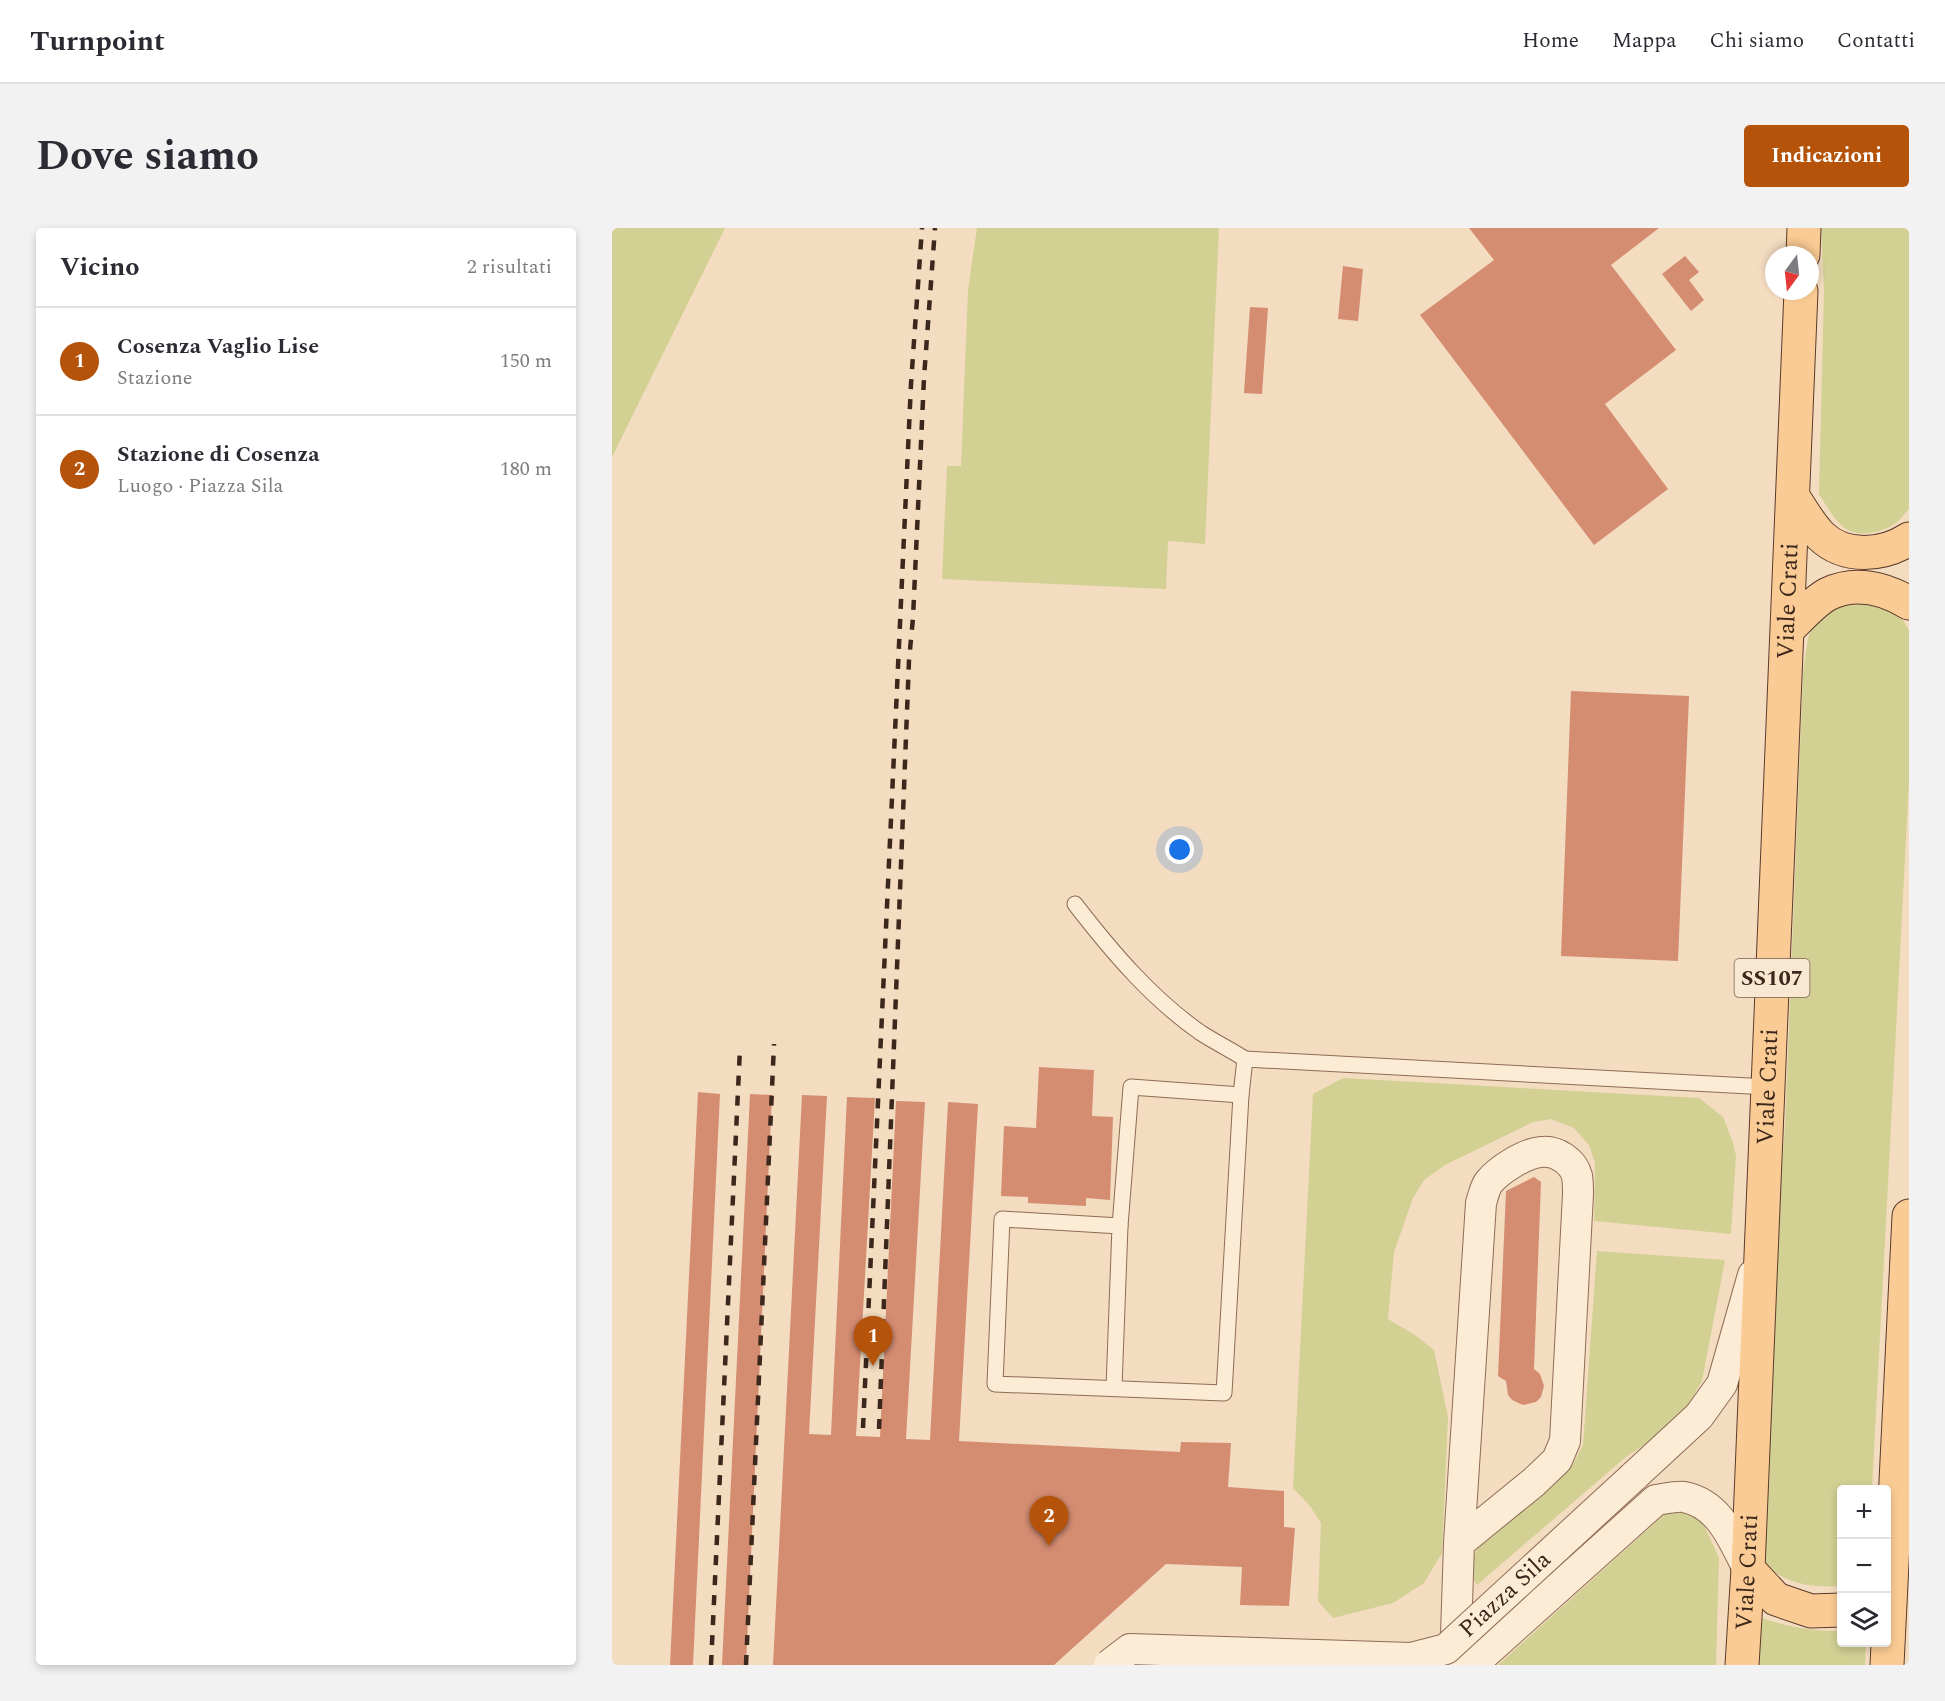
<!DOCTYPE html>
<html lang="it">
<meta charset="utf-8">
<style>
body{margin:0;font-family:Spectral,serif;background:#f2f2f3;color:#2b2b33}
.controls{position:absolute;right:18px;bottom:18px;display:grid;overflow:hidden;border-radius:6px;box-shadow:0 3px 9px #0003}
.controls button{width:54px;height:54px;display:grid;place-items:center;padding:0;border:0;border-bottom:2px solid #e1e1e2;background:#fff;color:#2b2b33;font:30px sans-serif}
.compass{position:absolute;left:1153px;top:18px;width:54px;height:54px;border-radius:50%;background:#fff;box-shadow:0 3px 9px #0003;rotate:195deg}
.you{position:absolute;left:568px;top:622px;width:21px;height:21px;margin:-15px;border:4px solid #fff;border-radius:50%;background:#1a73e8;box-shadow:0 0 0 9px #1a73e833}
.badge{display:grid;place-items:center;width:39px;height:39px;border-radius:50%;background:#b45309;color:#fff;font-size:20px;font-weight:700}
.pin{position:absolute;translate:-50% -50px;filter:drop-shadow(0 2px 3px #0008)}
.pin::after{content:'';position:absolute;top:32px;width:21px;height:18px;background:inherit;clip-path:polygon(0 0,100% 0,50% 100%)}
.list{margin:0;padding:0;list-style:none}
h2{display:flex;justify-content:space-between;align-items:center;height:78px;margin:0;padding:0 24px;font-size:26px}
h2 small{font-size:20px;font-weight:400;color:#7c7c81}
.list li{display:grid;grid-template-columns:39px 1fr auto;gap:18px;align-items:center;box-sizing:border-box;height:108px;padding:0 24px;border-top:2px solid #e1e1e2}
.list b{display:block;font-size:22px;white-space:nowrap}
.list p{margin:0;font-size:20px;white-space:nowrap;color:#7c7c81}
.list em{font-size:20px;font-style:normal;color:#7c7c81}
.icon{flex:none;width:33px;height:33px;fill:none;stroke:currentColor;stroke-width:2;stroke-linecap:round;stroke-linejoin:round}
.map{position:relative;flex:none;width:1297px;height:1437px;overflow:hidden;border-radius:6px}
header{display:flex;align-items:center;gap:36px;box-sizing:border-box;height:84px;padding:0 30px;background:#fff;border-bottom:2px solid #e1e1e2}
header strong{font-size:28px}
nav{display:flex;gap:33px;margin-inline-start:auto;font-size:21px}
.intro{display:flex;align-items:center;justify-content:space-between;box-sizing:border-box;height:144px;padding:0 36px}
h1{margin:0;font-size:42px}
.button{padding:15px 27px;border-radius:6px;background:#b45309;color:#fff;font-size:21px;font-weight:700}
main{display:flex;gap:36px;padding:0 36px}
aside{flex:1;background:#fff;border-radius:6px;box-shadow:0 3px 9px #0003}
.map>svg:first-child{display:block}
</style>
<header>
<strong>Turnpoint</strong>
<nav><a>Home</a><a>Mappa</a><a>Chi siamo</a><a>Contatti</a></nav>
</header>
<div class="intro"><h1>Dove siamo</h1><a class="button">Indicazioni</a></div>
<main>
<aside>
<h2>Vicino<small>2 risultati</small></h2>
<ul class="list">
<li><span class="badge">1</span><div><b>Cosenza Vaglio Lise</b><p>Stazione</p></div><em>150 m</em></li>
<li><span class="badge">2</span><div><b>Stazione di Cosenza</b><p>Luogo · Piazza Sila</p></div><em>180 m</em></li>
</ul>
</aside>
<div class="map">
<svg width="1297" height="1437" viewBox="0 0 1297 1437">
<rect width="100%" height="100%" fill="#f3dcc0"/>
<g fill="#d2d093">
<path d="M 0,0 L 113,0 L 0,229 Z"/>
<path d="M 365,0 L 607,0 L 593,316 L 556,313 L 554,361 L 330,351 L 335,238 L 349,238 L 356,62 Z"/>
<path d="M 1209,0 L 1297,0 L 1297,281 C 1293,285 1289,291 1284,295 C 1273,303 1251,309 1238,303 C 1224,297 1215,278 1207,266 L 1212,62 Z"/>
<path d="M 1231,373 C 1262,376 1281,372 1297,402 L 1297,553 L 1260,1261 L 1230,1262 L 1229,1358 C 1199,1360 1168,1356 1148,1330 L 1161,1072 L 1173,897 L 1191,445 L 1196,410 L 1200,397 Z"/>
<path d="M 731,850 L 1087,870 L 1111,889 L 1121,915 L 1124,928 L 1119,1006 L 982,993 L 983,935 L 977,917 L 962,900 L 939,891 L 921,894 L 833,937 L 812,952 L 801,970 L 782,1024 L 776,1091 L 803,1107 L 822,1122 L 836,1189 L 830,1325 L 812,1355 L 781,1375 L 721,1390 L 706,1373 L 709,1295 L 698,1278 L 681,1260 L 701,866 Z"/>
<path d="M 985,1023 L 1113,1032 L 1090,1153 L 1073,1183 L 1043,1210 L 1015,1228 L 865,1357 L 855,1340 L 868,1316 L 941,1251 L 961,1236 L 971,1217 Z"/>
<path d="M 1075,1282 L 1092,1297 L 1107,1330 L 1104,1437 L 886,1437 L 1055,1284 Z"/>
<path d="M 1147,1389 C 1176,1399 1199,1403 1229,1403 L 1230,1414 L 1254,1415 L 1253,1437 L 1145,1437 Z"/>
</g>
<g fill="#d58d72">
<path d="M 857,0 L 1047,0 L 999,37 L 1064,122 L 993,176 L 1056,261 L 982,317 L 808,87 L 882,32 Z"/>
<path d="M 1073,28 L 1087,44 L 1077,52 L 1092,72 L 1079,83 L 1050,46 Z"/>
<path d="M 731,38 L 751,41 L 746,93 L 726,91 Z"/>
<path d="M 638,79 L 656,80 L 650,166 L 632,165 Z"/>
<path d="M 959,463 L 1077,468 L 1066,733 L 949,728 Z"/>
<path d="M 427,839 L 482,842 L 480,888 L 501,889 L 498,972 L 474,970 L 474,978 L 416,975 L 416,969 L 389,968 L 392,898 L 424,900 Z"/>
<path d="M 86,864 L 108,866 L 81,1437 L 58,1437 Z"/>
<path d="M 138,866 L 160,867 L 134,1437 L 110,1437 Z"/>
<path d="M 190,867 L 215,868 L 197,1206 L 219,1207 L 235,869 L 263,870 L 244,1208 L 268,1209 L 284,873 L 313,874 L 294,1211 L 318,1212 L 336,874 L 366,876 L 347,1213 L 568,1224 L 569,1214 L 619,1215 L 616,1259 L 672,1263 L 672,1299 L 683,1300 L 677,1378 L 628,1377 L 630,1339 L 554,1336 L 442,1437 L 161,1437 Z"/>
<path d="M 922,949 L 929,954 L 922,1141 L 928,1146 L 932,1158 L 929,1169 L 924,1174 L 911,1177 L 900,1172 L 896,1167 L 894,1153 L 886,1148 L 894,963 Z"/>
</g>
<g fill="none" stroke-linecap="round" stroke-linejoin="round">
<defs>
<g id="service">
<path d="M 463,676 C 500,724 540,771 589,805 C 603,814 619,822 633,831"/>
<path d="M 508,998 L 519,859 L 629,867"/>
<path d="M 502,1160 L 508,998 L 390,991 L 383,1156 L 612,1165 L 629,867 L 633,831 L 1156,859"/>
</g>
<g id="minor">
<path d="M 1021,1249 L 1087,1188 L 1110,1156 L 1141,1047"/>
<path d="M 843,1437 L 847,1315 L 869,975 C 871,969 873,959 877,954 C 887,942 913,925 929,924 C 944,922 961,933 965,948 C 966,954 966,961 966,966 L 953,1213 L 945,1232 L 922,1254 L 847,1315"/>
<path d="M 860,1437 L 1044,1272 C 1052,1271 1064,1268 1072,1269 C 1108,1276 1121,1312 1136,1341"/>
</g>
<g id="primary">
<path d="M 1191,27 L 1192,0"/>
<path d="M 1181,269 C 1190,282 1198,297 1209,308 C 1233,331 1271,328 1297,311"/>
<path d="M 1176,401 C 1188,390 1201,374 1216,366 C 1243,353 1272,360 1297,375"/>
<path d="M 1136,1341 L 1164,1371 L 1199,1383 L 1230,1382"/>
<path id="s1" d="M 1130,1437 L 1136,1341 L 1189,63"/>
<path d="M 1275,1437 L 1297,988"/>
</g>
</defs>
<use href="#service" stroke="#8e6c56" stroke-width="17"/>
<use href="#minor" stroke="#8e6c56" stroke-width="32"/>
<use href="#primary" stroke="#5b3a2b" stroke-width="35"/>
<use href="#service" stroke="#fcebd5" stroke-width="15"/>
<use href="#minor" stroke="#fcebd5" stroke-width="30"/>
<use href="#primary" stroke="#facb94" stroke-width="33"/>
<g stroke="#3c271c" stroke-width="4.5" stroke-dasharray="10 10" stroke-linecap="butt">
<path d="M 251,1200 L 299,156 L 310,0"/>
<path d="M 267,1201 L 297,432 L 301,390 L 312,150 L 323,0"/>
<path d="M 99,1437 L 128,820"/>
<path d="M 134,1437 L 162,816"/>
</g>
<defs>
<g id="minor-bridge">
<path id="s2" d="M 497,1437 L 518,1421 L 799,1430 L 834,1421 L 1021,1249"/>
</g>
</defs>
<use href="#minor-bridge" stroke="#8e6c56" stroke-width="32" stroke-linecap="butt"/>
<use href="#minor-bridge" stroke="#fcebd5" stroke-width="30"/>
</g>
<g text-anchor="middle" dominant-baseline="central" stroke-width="4.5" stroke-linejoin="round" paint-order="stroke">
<rect fill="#f9e8d1" stroke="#756152" stroke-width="1.5" x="1122.5" y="731" width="75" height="38" rx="4.5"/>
<g font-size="22" font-weight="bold" fill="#3c271c">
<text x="1160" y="750">SS107</text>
</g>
<g font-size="24" fill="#3c271c" stroke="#f9e8d1">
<text stroke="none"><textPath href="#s1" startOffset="1065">Viale Crati</textPath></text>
<text stroke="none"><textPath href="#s1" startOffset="579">Viale Crati</textPath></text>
<text stroke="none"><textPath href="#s1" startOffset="93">Viale Crati</textPath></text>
<text stroke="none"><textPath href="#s2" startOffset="424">Piazza Sila</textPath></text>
</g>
</g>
</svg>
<div class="controls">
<button>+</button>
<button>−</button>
<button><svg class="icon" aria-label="layers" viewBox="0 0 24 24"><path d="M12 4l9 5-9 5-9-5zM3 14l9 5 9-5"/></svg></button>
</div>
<svg class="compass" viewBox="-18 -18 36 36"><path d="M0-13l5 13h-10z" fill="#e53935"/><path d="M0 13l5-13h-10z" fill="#7c7c81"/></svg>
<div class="you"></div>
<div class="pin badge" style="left:261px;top:1138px">1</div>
<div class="pin badge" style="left:437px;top:1318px">2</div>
</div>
</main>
